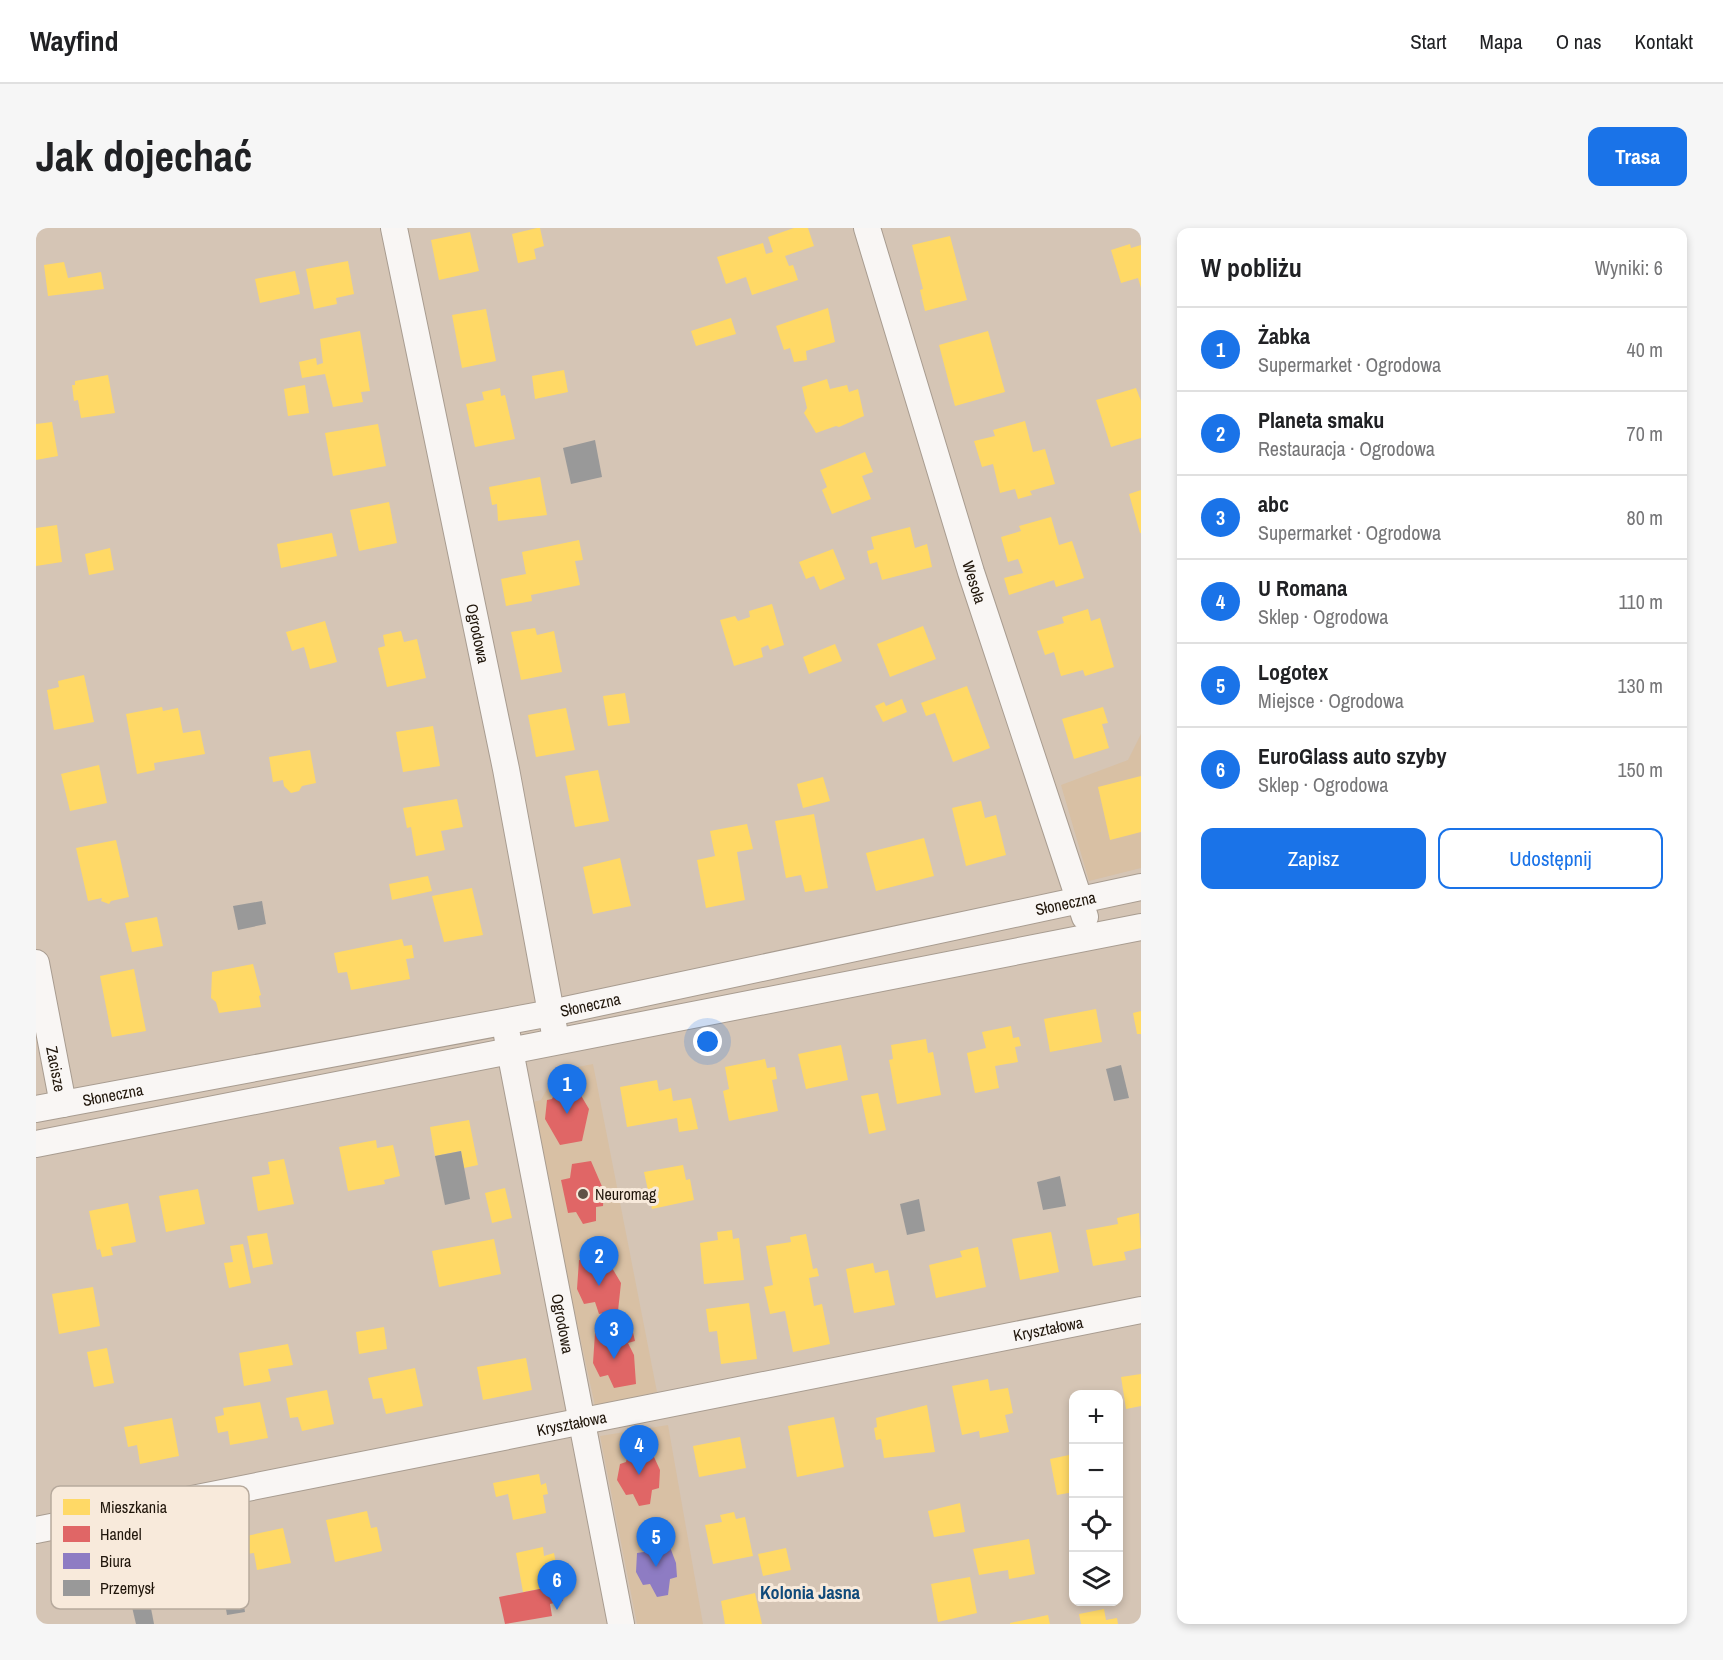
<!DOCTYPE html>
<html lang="pl">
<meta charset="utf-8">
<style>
body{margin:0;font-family:"Archivo Narrow",sans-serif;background:#f6f6f6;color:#202124}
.controls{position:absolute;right:18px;bottom:18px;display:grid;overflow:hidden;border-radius:12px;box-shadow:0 3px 9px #0003}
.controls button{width:54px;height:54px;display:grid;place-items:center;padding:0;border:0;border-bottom:2px solid #e0e0e0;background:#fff;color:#202124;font:30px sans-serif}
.you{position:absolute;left:672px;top:814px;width:21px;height:21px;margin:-15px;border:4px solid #fff;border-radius:50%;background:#1a73e8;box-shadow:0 0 0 9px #1a73e833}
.badge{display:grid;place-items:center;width:39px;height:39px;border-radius:50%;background:#1a73e8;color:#fff;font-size:20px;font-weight:700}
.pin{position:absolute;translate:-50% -50px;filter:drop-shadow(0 2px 3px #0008)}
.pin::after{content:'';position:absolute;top:32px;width:21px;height:18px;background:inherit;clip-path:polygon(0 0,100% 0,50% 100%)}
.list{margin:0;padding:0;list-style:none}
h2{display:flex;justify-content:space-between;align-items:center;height:78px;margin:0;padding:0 24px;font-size:26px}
h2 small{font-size:20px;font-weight:400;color:#757577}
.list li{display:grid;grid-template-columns:39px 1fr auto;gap:18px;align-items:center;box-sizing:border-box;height:84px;padding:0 24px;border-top:2px solid #e0e0e0}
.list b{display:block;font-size:22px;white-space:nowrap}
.list p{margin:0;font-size:20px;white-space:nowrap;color:#757577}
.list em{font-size:20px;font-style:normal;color:#757577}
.actions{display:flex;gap:12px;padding:18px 24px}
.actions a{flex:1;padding:14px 0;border:2px solid #1a73e8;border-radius:12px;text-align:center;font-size:21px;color:#1a73e8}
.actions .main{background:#1a73e8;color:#fff}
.icon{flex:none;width:33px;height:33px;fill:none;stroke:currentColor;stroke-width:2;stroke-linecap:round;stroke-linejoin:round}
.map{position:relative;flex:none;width:1105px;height:1396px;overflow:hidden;border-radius:12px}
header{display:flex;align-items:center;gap:36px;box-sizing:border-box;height:84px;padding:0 30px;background:#fff;border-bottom:2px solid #e0e0e0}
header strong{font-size:28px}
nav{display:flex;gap:33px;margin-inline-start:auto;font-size:21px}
.intro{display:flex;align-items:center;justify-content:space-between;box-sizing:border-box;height:144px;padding:0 36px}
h1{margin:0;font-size:42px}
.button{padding:15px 27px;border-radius:12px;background:#1a73e8;color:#fff;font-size:21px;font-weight:700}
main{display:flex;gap:36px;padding:0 36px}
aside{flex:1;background:#fff;border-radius:12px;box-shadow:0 3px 9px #0003}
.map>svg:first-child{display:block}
</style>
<header>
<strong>Wayfind</strong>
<nav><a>Start</a><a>Mapa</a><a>O nas</a><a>Kontakt</a></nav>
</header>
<div class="intro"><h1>Jak dojechać</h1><a class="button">Trasa</a></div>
<main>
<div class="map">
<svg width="1105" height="1396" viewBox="0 0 1105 1396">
<rect width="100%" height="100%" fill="#d5c5b5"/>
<g fill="#d8c0a4">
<path d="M 1105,506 L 1105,640 L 1053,653 L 1025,557 L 1092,532 Z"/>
<path d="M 557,836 L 621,1164 L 559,1178 L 493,875 L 505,872 L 521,843 Z"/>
<path d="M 632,1197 L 667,1396 L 601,1396 L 564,1208 Z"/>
</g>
<g fill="#ffd966">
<path d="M 501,0 L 504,0 L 508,18 L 498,21 L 500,31 L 482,35 L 476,6 Z"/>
<path d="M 758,0 L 772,0 L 778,18 L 749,28 L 753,38 L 757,37 L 762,52 L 716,67 L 710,49 L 690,56 L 681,29 L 727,15 L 730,26 L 737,24 L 732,9 Z"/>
<path d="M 434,4 L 443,43 L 403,52 L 395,12 Z"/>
<path d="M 914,8 L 931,72 L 889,83 L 884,62 L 887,61 L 876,17 Z"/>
<path d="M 1094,16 L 1095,20 L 1105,17 L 1105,60 L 1102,50 L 1085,55 L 1075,22 Z"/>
<path d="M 312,33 L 318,66 L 300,70 L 301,76 L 278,81 L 270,41 Z"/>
<path d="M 28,34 L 32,50 L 65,44 L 68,61 L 12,68 L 8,37 Z"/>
<path d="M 259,43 L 264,66 L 224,75 L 219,51 Z"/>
<path d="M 792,80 L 799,114 L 770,123 L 771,132 L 758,134 L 754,120 L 748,122 L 740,98 Z"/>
<path d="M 450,81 L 460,133 L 426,140 L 416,87 Z"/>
<path d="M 695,90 L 700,106 L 660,118 L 655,103 Z"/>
<path d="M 324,103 L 334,163 L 325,164 L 327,174 L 297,179 L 289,146 L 266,150 L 263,134 L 280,130 L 281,137 L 287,135 L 284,111 Z"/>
<path d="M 952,103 L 969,164 L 919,178 L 903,117 Z"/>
<path d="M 528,142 L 532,164 L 499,171 L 496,148 Z"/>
<path d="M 72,147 L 79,185 L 45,190 L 42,172 L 38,173 L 36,157 L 39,157 L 39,153 Z"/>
<path d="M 791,151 L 794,161 L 811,157 L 813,164 L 822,161 L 828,188 L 803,199 L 800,198 L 780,205 L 768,185 L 771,180 L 766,159 Z"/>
<path d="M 269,157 L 273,185 L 252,188 L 248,161 Z"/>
<path d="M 464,160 L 465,168 L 469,167 L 479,211 L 439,219 L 430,176 L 448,172 L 446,164 Z"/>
<path d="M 1100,160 L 1105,173 L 1105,210 L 1075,219 L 1060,172 Z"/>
<path d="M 989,193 L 997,224 L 1009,221 L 1019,256 L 994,263 L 996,267 L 982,271 L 979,261 L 964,265 L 957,236 L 946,239 L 938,213 L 959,208 L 957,202 Z"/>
<path d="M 16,194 L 22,228 L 0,232 L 0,196 Z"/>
<path d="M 342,196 L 350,238 L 297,248 L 289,205 Z"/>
<path d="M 829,224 L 837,244 L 826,248 L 835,271 L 796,286 L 786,262 L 791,259 L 784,242 Z"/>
<path d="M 504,249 L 511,287 L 462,293 L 461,276 L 456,277 L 453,259 Z"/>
<path d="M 1105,262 L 1105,305 L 1104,305 L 1093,266 Z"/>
<path d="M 353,274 L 361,315 L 323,323 L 314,282 Z"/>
<path d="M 1015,289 L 1023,317 L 1036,313 L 1048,350 L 1020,359 L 1018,352 L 973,367 L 968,350 L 987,345 L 982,331 L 972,334 L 965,309 L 985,303 L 983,298 Z"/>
<path d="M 21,297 L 26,334 L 0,338 L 0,300 Z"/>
<path d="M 874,299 L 879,320 L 891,316 L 896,339 L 846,352 L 841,334 L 834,336 L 831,323 L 838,321 L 835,309 Z"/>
<path d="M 296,305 L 301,328 L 245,340 L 241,316 Z"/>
<path d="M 543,312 L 547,332 L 539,333 L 544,357 L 495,367 L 496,373 L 470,378 L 465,351 L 490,346 L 486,324 Z"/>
<path d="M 74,320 L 78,342 L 53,347 L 49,326 Z"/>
<path d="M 797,321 L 809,351 L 784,362 L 778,348 L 770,351 L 763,334 Z"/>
<path d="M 736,376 L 748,417 L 734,422 L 732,417 L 725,420 L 727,429 L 698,438 L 684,392 L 699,388 L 702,393 L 714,389 L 713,383 Z"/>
<path d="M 1052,381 L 1055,393 L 1064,390 L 1078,439 L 1049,448 L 1047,442 L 1025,448 L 1018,424 L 1009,427 L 1001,403 L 1028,395 L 1026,389 Z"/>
<path d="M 289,393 L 301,434 L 274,441 L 268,419 L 256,423 L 250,404 Z"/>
<path d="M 887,398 L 900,431 L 854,449 L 841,416 Z"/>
<path d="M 499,400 L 501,407 L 518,403 L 526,444 L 485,452 L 475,404 Z"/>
<path d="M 365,403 L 368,414 L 381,411 L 390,450 L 351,459 L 342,420 L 349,418 L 347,407 Z"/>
<path d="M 799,416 L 806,433 L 773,446 L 767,429 Z"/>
<path d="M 48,447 L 58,494 L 18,502 L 11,462 L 23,459 L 22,453 Z"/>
<path d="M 931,458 L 954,520 L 917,534 L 899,485 L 890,488 L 885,475 Z"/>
<path d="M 589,465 L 594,495 L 572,498 L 567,468 Z"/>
<path d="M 866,471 L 871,484 L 847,494 L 839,478 L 848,474 L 850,478 Z"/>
<path d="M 126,479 L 127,483 L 142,480 L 147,505 L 164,502 L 169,526 L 118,535 L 119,542 L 101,546 L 90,486 Z"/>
<path d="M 1067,479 L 1072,495 L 1066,496 L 1073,520 L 1038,531 L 1026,491 Z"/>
<path d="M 530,480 L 539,522 L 500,529 L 492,487 Z"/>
<path d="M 397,498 L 404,538 L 367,544 L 360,504 Z"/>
<path d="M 274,522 L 280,555 L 266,558 L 263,563 L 255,565 L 248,558 L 247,552 L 237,554 L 233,529 Z"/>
<path d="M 63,537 L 71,575 L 34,583 L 25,546 Z"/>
<path d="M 562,542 L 573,593 L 539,599 L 529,548 Z"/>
<path d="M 1105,548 L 1105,604 L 1074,612 L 1062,559 Z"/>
<path d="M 787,549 L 794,573 L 767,580 L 761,556 Z"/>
<path d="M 421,571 L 427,599 L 405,603 L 409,622 L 380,628 L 375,599 L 371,600 L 367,580 Z"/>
<path d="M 945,573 L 949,590 L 960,587 L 970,627 L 930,638 L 916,580 Z"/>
<path d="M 778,586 L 792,660 L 769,664 L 765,647 L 750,650 L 739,593 Z"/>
<path d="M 711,596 L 717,621 L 701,624 L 709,672 L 670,680 L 661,632 L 679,628 L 674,603 Z"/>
<path d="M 888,610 L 898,648 L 840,663 L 830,625 Z"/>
<path d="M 80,612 L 93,669 L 75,673 L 73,676 L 65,673 L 66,670 L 52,673 L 40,620 Z"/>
<path d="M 584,630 L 595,678 L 557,686 L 547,639 Z"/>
<path d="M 392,648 L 396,663 L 356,672 L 353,656 Z"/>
<path d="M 436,660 L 447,707 L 408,714 L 396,668 Z"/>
<path d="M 121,689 L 127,718 L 96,724 L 89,695 Z"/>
<path d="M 366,711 L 368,718 L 376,717 L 378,730 L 370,731 L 374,751 L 315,762 L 311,744 L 302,745 L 298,725 Z"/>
<path d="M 217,736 L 225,767 L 223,768 L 225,779 L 183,785 L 180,774 L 175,770 L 176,744 Z"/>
<path d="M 98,741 L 110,803 L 76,809 L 64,748 Z"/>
<path d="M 1060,781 L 1066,814 L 1014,824 L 1008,791 Z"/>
<path d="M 1105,783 L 1105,806 L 1101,806 L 1097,785 Z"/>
<path d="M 975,798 L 977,810 L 983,809 L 985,818 L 979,819 L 982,834 L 959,838 L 963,860 L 939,865 L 931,825 L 950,820 L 946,804 Z"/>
<path d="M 890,811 L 892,825 L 897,824 L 905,867 L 861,876 L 853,832 L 857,831 L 855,817 Z"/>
<path d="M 805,817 L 812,852 L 770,861 L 762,826 Z"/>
<path d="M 729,831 L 731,840 L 739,839 L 741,851 L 736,852 L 742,883 L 693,893 L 687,863 L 693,861 L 689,839 Z"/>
<path d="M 621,852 L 623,863 L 635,860 L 637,873 L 655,870 L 662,901 L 643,904 L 641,890 L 591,899 L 584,859 Z"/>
<path d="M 842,865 L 850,902 L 833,906 L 825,868 Z"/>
<path d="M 433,892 L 442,937 L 428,940 L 425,923 L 399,928 L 394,899 Z"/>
<path d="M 340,912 L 341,920 L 357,917 L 364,948 L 348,952 L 349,956 L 312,963 L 303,919 Z"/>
<path d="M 248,931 L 258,976 L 222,983 L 216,949 L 234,946 L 232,934 Z"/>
<path d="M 647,937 L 650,952 L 654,951 L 658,972 L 616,981 L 608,944 Z"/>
<path d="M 469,960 L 476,990 L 456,995 L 449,965 Z"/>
<path d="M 162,961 L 169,996 L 130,1004 L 123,968 Z"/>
<path d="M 92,975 L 100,1014 L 75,1019 L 77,1027 L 66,1029 L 64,1021 L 61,1022 L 53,983 Z"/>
<path d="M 1103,985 L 1105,1020 L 1088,1024 L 1090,1032 L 1057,1038 L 1050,1002 L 1082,996 L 1081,990 Z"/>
<path d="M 696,1002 L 697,1011 L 703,1010 L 708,1052 L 668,1056 L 664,1015 L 682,1012 L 681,1004 Z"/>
<path d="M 1015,1004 L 1023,1044 L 984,1052 L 976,1011 Z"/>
<path d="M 231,1005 L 237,1036 L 217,1040 L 211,1008 Z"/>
<path d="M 770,1006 L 777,1041 L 781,1040 L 783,1048 L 773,1050 L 778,1078 L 786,1076 L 794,1116 L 757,1124 L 749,1083 L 734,1086 L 728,1059 L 737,1057 L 730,1018 L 755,1014 L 754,1009 Z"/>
<path d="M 458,1011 L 465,1046 L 403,1059 L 396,1023 Z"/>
<path d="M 207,1016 L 215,1055 L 193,1060 L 188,1035 L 197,1034 L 194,1018 Z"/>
<path d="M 942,1019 L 950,1059 L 900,1070 L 893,1037 L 926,1029 L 924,1023 Z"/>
<path d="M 837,1035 L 839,1045 L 852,1042 L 859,1077 L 818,1085 L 810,1041 Z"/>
<path d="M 57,1059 L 64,1098 L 23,1106 L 16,1066 Z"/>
<path d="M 713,1075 L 721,1131 L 685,1136 L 681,1103 L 673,1104 L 670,1081 Z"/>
<path d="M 348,1099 L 351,1121 L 323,1126 L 320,1104 Z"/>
<path d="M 252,1116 L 257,1137 L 232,1141 L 235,1153 L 208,1158 L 203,1125 Z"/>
<path d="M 71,1120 L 78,1155 L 58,1159 L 51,1124 Z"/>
<path d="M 490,1130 L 496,1162 L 447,1172 L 441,1139 Z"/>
<path d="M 379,1140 L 387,1178 L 350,1186 L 346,1170 L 337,1171 L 332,1150 Z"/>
<path d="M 1105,1146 L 1105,1178 L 1090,1181 L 1085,1149 Z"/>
<path d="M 952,1151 L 954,1163 L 972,1160 L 977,1185 L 969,1187 L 973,1204 L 944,1210 L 943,1203 L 926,1207 L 916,1158 Z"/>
<path d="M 291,1162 L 298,1196 L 266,1203 L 262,1189 L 254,1190 L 250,1170 Z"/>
<path d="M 224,1174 L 232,1210 L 194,1217 L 192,1203 L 182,1205 L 179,1189 L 188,1187 L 187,1180 Z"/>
<path d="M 891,1177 L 899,1224 L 848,1230 L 845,1211 L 840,1212 L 838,1200 L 841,1199 L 840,1190 Z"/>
<path d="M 798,1189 L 808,1239 L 761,1249 L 752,1198 Z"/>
<path d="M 136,1190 L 143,1228 L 104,1236 L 101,1217 L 92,1219 L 88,1199 Z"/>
<path d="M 704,1209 L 710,1240 L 663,1249 L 657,1218 Z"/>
<path d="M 1038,1226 L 1038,1264 L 1021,1267 L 1014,1231 Z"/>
<path d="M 503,1246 L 505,1257 L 510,1255 L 512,1266 L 507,1267 L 510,1285 L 477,1292 L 472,1266 L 460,1269 L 457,1255 Z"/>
<path d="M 924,1275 L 929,1304 L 898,1309 L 892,1283 Z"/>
<path d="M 331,1283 L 335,1300 L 341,1299 L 346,1323 L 299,1334 L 290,1292 Z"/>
<path d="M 698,1284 L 700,1291 L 709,1289 L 717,1328 L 677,1336 L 669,1297 L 686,1294 L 684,1287 Z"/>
<path d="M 247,1300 L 255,1335 L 221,1342 L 218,1325 L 210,1326 L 206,1309 Z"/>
<path d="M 993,1311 L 999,1346 L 973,1351 L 972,1342 L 943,1347 L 937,1321 Z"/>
<path d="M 507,1319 L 508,1328 L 518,1325 L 524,1357 L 487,1364 L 480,1325 Z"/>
<path d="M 750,1320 L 755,1342 L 727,1348 L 722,1326 Z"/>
<path d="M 934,1349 L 941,1385 L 902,1394 L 895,1356 Z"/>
<path d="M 719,1365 L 726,1396 L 689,1396 L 685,1373 Z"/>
<path d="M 1068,1381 L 1070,1392 L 1081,1390 L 1082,1396 L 1045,1396 L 1043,1386 Z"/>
<path d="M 1012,1387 L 1014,1396 L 974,1396 L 974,1395 Z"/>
</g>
<g fill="#e06666">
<path d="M 537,854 L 553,881 L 546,913 L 524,917 L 509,891 L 511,872 L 516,871 L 523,856 Z"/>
<path d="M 555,933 L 568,963 L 567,978 L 560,979 L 560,993 L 547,996 L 540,984 L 532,985 L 525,952 L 534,950 L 536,936 Z"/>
<path d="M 569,1028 L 585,1055 L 582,1083 L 563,1086 L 559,1074 L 548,1076 L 541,1061 L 543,1032 Z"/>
<path d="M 596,1100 L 599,1113 L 592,1115 L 598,1127 L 600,1156 L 578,1160 L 572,1147 L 564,1149 L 557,1135 L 559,1105 Z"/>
<path d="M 603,1219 L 610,1231 L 618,1229 L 624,1242 L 623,1260 L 616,1262 L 614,1276 L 603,1278 L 597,1266 L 590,1267 L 581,1252 L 584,1236 L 590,1234 L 593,1221 Z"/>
<path d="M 524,1357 L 527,1373 L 514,1376 L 516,1388 L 469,1396 L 463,1369 Z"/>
</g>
<path fill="#8e7cc3" d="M 620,1309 L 627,1319 L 634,1319 L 640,1335 L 641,1349 L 634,1351 L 632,1367 L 621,1369 L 614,1356 L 607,1357 L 600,1344 L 601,1325 L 608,1324 L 611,1310 Z"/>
<g fill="#999">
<path d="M 559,212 L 566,249 L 535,256 L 527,220 Z"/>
<path d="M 226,673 L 230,696 L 202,702 L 197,678 Z"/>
<path d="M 1085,837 L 1093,870 L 1078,873 L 1070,841 Z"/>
<path d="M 425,923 L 434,971 L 409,977 L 399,928 Z"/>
<path d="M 1024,948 L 1030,978 L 1007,982 L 1001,954 Z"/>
<path d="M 883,971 L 889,1003 L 871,1007 L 864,976 Z"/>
<path d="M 203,1349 L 209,1384 L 191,1387 L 185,1352 Z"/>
<path d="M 114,1375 L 118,1396 L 100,1396 L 96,1379 Z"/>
</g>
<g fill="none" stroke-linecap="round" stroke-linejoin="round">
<defs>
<g id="minor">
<path id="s1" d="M 358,0 L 470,541 L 518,801"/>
<path id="s2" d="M 831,0 L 935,344 L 1049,689"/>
<path id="s3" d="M 0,735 L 27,876"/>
<path id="s4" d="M 471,807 L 585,1396"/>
<path id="s5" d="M 0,881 L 515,785 L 1105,659"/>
<path d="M 0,916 L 1105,699"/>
<path id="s6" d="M 0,1302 L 1105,1082"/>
</g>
</defs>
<use href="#minor" stroke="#a89c90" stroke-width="28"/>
<use href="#minor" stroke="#f9f6f4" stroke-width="26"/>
</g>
<circle fill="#5f5346" stroke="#f8eadb" stroke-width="2" cx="547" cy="966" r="6"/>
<g text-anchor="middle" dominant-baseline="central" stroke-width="6" stroke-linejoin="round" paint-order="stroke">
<g font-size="16" fill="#20160b" stroke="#f8eadb">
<text stroke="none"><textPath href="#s2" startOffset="370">Wesoła</textPath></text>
<text stroke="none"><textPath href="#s1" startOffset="414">Ogrodowa</textPath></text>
<text stroke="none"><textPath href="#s5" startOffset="1050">Słoneczna</textPath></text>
<text stroke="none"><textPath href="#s5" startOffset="564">Słoneczna</textPath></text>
<text stroke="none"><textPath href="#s3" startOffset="108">Zacisze</textPath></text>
<text stroke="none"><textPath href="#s5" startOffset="78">Słoneczna</textPath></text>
<text stroke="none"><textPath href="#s4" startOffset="294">Ogrodowa</textPath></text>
<text stroke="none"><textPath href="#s6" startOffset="1032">Kryształowa</textPath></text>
<text stroke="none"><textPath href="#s6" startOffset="546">Kryształowa</textPath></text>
</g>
<g font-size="16" fill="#20160b" stroke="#f8eadb" text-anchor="start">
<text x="559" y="966">Neuromag</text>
</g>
<g font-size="18" font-weight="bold" fill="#104a7a" stroke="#f8eadb">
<text x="774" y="1364">Kolonia Jasna</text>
</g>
</g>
<rect x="15" y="1258" width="198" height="123" rx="9" fill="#f8eadb" stroke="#b7aa9d" stroke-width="1.5"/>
<rect x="27" y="1271" width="27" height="16" fill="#ffd966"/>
<rect x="27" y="1298" width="27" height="16" fill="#e06666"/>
<rect x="27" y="1325" width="27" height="16" fill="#8e7cc3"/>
<rect x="27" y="1352" width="27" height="16" fill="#999"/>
<g font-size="16" fill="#20160b">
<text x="64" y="1285">Mieszkania</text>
<text x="64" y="1312">Handel</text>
<text x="64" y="1339">Biura</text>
<text x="64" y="1366">Przemysł</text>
</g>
</svg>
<div class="controls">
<button>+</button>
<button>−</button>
<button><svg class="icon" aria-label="locate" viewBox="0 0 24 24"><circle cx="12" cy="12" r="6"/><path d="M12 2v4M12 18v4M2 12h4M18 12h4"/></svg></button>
<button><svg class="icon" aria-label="layers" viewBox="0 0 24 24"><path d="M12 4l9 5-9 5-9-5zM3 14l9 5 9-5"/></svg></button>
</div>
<div class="you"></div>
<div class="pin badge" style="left:531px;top:886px">1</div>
<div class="pin badge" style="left:563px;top:1058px">2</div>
<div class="pin badge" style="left:578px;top:1131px">3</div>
<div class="pin badge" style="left:603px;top:1247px">4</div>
<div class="pin badge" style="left:620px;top:1339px">5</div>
<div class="pin badge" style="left:521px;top:1382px">6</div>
</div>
<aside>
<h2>W pobliżu<small>Wyniki: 6</small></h2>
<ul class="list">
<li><span class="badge">1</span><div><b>Żabka</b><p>Supermarket · Ogrodowa</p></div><em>40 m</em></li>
<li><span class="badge">2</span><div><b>Planeta smaku</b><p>Restauracja · Ogrodowa</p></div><em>70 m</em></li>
<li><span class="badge">3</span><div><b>abc</b><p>Supermarket · Ogrodowa</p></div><em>80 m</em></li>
<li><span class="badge">4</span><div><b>U Romana</b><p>Sklep · Ogrodowa</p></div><em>110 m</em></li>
<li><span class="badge">5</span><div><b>Logotex</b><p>Miejsce · Ogrodowa</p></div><em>130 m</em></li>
<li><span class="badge">6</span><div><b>EuroGlass auto szyby</b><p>Sklep · Ogrodowa</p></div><em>150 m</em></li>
</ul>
<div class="actions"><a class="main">Zapisz</a><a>Udostępnij</a></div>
</aside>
</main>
